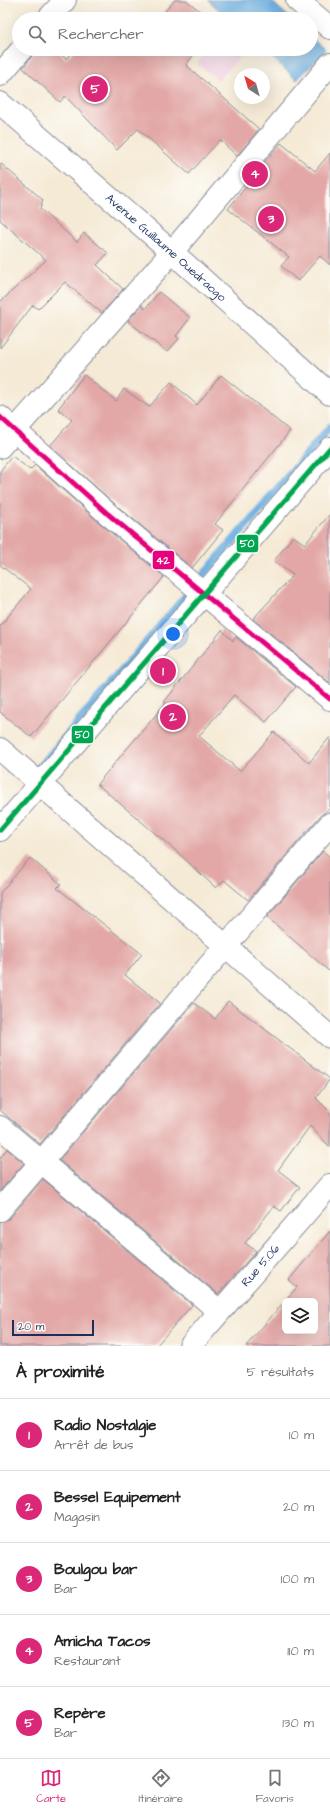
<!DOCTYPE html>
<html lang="fr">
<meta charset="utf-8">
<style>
body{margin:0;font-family:"Architects Daughter",sans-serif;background:#f2f2f2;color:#222}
.controls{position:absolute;right:12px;bottom:12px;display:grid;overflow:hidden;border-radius:6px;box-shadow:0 4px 16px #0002}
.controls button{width:36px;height:36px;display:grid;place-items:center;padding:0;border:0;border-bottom:1px solid #e0e0e0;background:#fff;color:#222;font:20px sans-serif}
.compass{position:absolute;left:234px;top:68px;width:36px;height:36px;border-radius:50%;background:#fff;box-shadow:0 4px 16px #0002;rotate:323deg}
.scale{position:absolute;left:12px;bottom:10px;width:82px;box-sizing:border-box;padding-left:4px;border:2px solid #1b2f5e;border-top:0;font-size:11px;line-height:14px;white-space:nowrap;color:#1b2f5e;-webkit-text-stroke:3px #fdfcf7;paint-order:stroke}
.you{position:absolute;left:173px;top:634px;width:14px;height:14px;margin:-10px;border:3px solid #fff;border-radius:50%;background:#1a73e8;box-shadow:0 0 0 6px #1a73e833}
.badge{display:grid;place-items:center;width:26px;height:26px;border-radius:50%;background:#db2777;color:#fff;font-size:13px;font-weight:700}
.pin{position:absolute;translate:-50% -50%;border:2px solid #fff;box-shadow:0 1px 4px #0006}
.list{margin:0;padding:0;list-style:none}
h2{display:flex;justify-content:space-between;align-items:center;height:52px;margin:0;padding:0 16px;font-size:17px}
h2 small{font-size:13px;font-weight:400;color:#767676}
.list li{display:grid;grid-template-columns:26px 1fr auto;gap:12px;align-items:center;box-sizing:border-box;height:72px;padding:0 16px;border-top:1px solid #e0e0e0}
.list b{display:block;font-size:15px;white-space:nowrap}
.list p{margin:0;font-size:13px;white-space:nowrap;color:#767676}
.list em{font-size:13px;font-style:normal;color:#767676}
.icon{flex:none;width:22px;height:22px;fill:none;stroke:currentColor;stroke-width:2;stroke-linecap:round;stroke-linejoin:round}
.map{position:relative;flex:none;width:330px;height:1346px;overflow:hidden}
.search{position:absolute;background:#fff;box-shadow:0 4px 16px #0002;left:12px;right:12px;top:12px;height:44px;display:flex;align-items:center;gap:10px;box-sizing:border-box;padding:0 14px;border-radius:22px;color:#767676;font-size:15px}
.sheet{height:412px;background:#fff}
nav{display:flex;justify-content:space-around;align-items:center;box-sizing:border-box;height:56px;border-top:1px solid #e0e0e0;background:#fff;font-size:11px;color:#767676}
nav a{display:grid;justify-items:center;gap:2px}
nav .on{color:#db2777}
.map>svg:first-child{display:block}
</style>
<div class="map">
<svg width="330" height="1346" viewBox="0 0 330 1346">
<rect width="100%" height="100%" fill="#fdfcf7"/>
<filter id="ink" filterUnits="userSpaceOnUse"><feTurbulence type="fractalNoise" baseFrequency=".025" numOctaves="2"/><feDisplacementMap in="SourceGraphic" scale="8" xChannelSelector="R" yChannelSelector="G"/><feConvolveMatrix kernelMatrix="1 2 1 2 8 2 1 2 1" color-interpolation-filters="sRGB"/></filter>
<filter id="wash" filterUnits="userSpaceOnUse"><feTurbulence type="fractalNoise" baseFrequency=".012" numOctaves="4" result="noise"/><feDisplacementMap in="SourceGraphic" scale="16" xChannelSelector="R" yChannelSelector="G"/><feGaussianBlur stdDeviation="0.9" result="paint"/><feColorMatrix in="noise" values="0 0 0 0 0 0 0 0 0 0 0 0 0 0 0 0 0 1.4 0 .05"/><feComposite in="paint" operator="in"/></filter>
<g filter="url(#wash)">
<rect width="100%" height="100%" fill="#f5ead5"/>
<path fill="#f1d0e3" d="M 210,49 L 247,49 L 219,80 L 197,64 Z"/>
<g fill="#6baee0" stroke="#436e9f">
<path d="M 208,0 L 270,0 L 291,19 L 229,19 Z"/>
<path d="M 311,37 L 326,50 L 297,80 L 263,49 L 311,49 Z"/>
</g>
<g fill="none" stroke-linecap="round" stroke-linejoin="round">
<path stroke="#6baee0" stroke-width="8" d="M 32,776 L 330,427"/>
</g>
<g id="blocks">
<g fill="#e2a7a6" fill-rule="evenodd">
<path d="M 175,0 L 186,0 L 210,19 L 158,19 Z"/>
<path d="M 37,49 L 56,49 L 66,59 L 76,49 L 198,49 L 186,65 L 259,129 L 237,156 L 220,140 L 189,174 L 138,129 L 117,150 L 65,96 L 60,102 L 23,68 Z"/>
<path d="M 281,143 L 315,171 L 330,153 L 330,265 L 320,256 L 298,281 L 281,266 L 289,257 L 228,209 L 256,174 L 255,173 Z"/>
<path d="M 0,163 L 43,200 L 40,209 L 77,242 L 84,233 L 108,253 L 97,265 L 123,289 L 102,313 L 65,282 L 38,309 L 33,305 L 0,348 L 0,302 L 46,260 L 0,220 Z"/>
<path d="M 159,292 L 190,318 L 176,336 L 179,339 L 167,352 L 128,321 L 142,305 L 145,309 Z"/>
<path d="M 84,375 L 116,401 L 124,389 L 149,407 L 171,382 L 197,405 L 221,375 L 290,431 L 215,524 L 223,530 L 192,568 L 116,505 L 50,446 L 72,420 L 58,409 Z"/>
<path d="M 12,456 L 30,470 L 35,465 L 100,523 L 164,577 L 31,737 L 0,712 L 0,626 L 31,589 L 0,565 L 0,471 Z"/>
<path d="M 330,514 L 330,683 L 253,619 L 293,575 L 274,561 L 293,536 L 305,544 Z"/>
<path d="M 222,630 L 233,641 L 236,637 L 296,687 L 266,722 L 234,695 L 199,736 L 240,771 L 274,732 L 309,763 L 330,737 L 330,808 L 320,816 L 248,900 L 224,880 L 216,888 L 176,851 L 97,784 L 166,703 L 164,702 Z"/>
<path d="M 323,851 L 330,857 L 330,972 L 267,917 Z"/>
<path d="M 30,858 L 61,884 L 57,888 L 142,954 L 125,975 L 160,1003 L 40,1144 L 0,1110 L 0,893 Z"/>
<path d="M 228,1001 L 330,1079 L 316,1098 L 330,1112 L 330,1147 L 310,1126 L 278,1170 L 300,1187 L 281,1211 L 274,1206 L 245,1243 L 256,1251 L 218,1294 L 59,1160 L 194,1003 L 215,1019 Z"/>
<path d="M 7,1149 L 24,1163 L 0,1191 L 0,1158 Z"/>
<path d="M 43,1179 L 192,1305 L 156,1346 L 0,1346 L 0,1222 L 10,1218 Z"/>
<path d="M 330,1231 L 330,1346 L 246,1346 L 297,1287 L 289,1280 ZM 285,1301 L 315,1301 L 315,1331 L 285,1331 Z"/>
</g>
</g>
</g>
<g filter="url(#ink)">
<use href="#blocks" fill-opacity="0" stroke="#888c9a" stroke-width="1"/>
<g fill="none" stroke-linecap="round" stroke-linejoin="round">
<defs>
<g id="street">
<path d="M 297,0 L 330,28"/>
<path d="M 48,19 L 65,0"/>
<path d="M 0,75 L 22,49"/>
<path id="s1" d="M 0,103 L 172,252 L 330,394"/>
<path d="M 0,417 L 108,514 L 330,699"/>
<path d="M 0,447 L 172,252 L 330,64"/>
<path d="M 0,749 L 330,1037"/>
<path d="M 0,1127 L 219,1311"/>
<path d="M 0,1210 L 330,824"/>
<path id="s2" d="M 190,1346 L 330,1185"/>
</g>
<path id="secondary" d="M 0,830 L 330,448"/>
</defs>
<use href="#street" stroke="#888c9a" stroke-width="24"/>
<use href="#secondary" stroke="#888c9a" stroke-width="24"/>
<use href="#street" stroke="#fff" stroke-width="22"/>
<use href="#secondary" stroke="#fff" stroke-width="22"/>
<defs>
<path id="bus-1" d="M 0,417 L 108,514 L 330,699"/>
<path id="bus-2" d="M 0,830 L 330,448"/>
</defs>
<use href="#bus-1" stroke="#fdfcf7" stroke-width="8"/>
<use href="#bus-2" stroke="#fdfcf7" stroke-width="8"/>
<use href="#bus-1" stroke="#e5007d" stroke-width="5"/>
<use href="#bus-2" stroke="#00a651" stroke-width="5"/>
</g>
</g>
<g text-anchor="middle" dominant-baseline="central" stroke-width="4" stroke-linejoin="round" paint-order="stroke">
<g font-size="12" fill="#1b2f5e" stroke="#fdfcf7">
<text stroke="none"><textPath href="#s1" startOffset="220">Avenue Guillaume Ouedraogo</textPath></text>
<text stroke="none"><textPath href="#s2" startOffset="107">Rue 5.06</textPath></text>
</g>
</g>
<g stroke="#fdfcf7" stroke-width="1.5">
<rect x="236" y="534" width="23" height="19" rx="4" fill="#00a651"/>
<rect x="152" y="550" width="23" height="20" rx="4" fill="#e5007d"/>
<rect x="71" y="725" width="23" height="19" rx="4" fill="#00a651"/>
</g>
<g font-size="11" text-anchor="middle" font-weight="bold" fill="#fff">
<text x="247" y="547">50</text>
<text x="163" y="564">42</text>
<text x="82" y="738">50</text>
</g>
</svg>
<div class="controls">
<button><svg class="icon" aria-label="layers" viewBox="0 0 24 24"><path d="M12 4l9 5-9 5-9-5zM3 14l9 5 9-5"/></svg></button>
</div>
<svg class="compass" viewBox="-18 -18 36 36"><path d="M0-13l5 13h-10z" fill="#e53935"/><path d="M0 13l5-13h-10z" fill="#767676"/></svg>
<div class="scale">20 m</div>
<div class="you"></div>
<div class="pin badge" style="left:163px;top:671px">1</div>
<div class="pin badge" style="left:173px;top:717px">2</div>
<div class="pin badge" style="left:271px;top:219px">3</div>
<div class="pin badge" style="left:255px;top:174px">4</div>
<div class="pin badge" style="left:95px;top:89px">5</div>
<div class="search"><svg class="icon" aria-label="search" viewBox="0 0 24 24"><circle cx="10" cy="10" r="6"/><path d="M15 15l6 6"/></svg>Rechercher</div>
</div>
<section class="sheet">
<h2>À proximité<small>5 résultats</small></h2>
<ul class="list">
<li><span class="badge">1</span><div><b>Radio Nostalgie</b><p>Arrêt de bus</p></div><em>10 m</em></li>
<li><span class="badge">2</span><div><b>Bessel Equipement</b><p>Magasin</p></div><em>20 m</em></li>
<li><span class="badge">3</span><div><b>Boulgou bar</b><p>Bar</p></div><em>100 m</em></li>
<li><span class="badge">4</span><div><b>Amicha Tacos</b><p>Restaurant</p></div><em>110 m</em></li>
<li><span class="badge">5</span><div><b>Repère</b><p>Bar</p></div><em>130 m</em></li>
</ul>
</section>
<nav>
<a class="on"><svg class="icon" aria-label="map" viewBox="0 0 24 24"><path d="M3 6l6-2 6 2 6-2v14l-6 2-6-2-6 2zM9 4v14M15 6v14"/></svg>Carte</a>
<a><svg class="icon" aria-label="directions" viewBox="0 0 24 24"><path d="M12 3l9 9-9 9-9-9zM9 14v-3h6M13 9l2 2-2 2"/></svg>Itinéraire</a>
<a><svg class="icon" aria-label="saved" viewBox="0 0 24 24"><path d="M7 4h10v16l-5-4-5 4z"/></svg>Favoris</a>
</nav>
